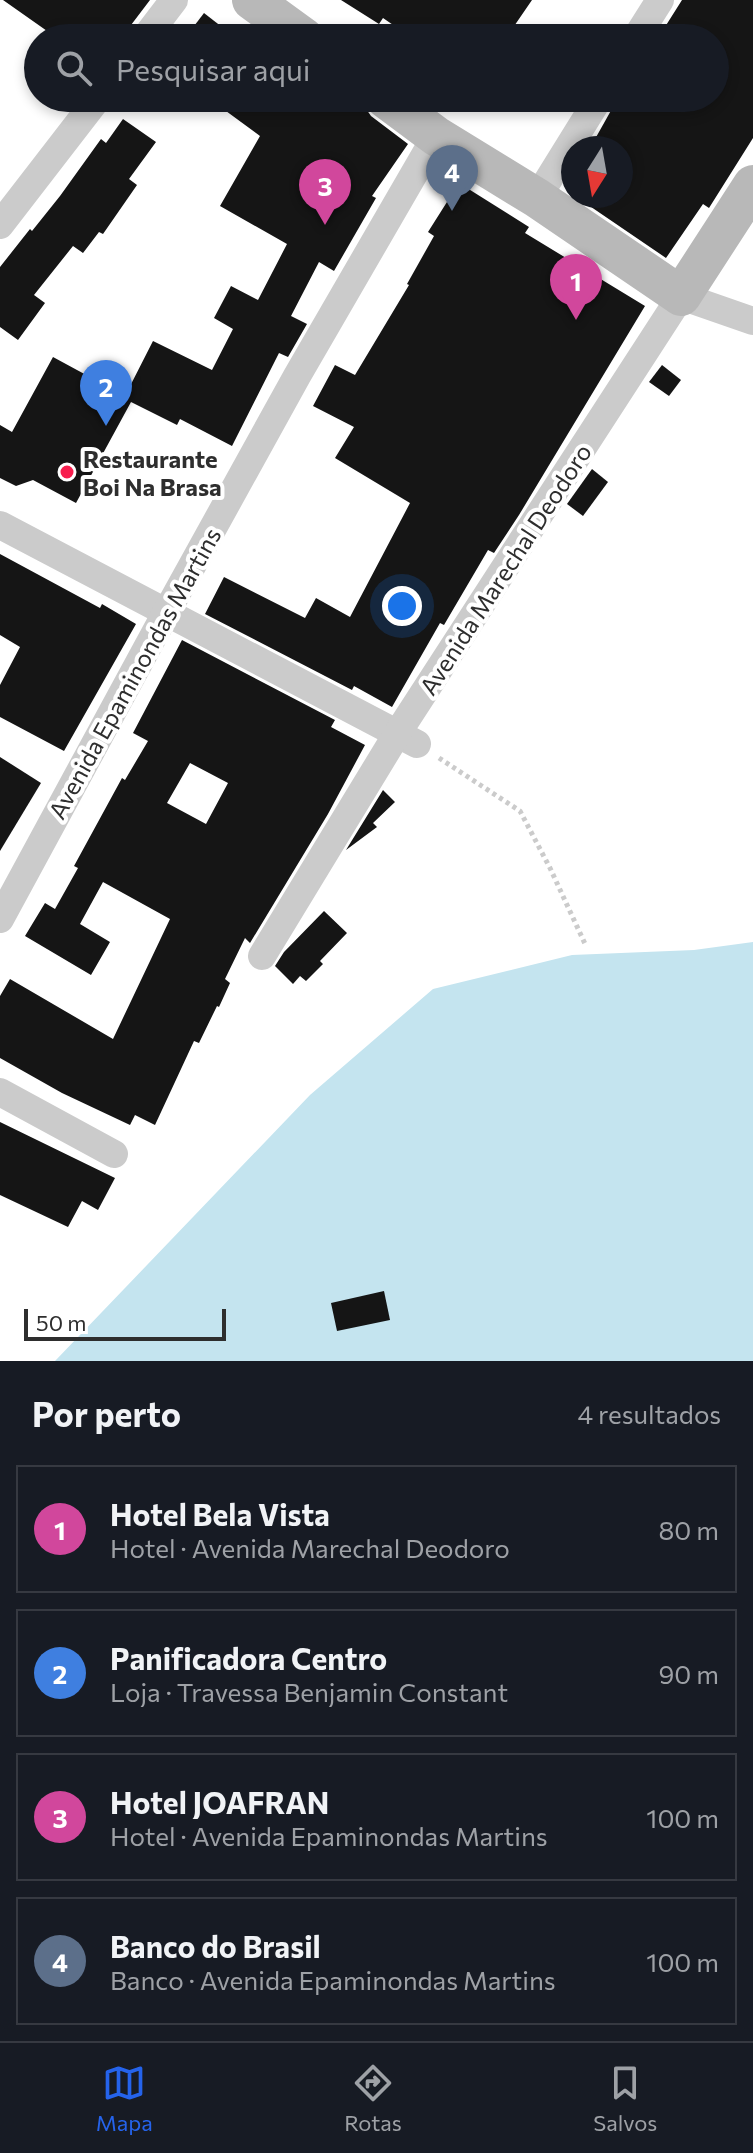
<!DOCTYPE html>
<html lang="pt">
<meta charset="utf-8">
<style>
body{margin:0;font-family:Commissioner,sans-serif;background:#242831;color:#f1f3f6}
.compass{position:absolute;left:561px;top:136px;width:72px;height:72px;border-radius:50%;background:#171b24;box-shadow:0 4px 12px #0003;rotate:191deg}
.scale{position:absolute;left:24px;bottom:20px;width:202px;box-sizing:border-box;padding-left:8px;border:4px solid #2e2e2e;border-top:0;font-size:22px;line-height:28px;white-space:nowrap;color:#2e2e2e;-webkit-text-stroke:6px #fff;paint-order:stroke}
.you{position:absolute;left:402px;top:606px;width:28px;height:28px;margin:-20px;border:6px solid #fff;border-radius:50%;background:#1a73e8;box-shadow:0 0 0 12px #1a73e833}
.badge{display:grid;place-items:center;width:52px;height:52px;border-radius:50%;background:#2563eb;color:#fff;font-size:26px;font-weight:700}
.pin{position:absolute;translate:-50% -66px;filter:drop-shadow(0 2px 4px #0008)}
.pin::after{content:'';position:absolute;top:42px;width:28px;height:24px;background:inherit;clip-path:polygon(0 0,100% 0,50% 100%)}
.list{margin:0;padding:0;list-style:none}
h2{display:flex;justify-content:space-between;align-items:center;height:104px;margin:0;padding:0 32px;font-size:34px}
h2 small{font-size:26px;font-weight:400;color:#9ea1a6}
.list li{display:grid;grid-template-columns:52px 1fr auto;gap:24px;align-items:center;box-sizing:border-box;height:128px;margin:0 16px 16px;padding:0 16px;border:2px solid #363941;border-radius:0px}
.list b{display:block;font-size:30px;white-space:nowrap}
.list p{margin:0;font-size:26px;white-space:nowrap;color:#9ea1a6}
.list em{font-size:26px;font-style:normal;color:#9ea1a6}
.icon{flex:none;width:44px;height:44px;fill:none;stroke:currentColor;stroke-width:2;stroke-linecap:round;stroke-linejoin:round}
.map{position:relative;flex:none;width:753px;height:1361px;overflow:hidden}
.search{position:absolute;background:#171b24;box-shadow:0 4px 12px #0003;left:24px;right:24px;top:24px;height:88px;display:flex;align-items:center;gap:20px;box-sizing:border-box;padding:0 28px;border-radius:44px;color:#9ea1a6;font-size:30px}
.sheet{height:680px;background:#171b24}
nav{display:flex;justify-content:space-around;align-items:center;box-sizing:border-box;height:112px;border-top:2px solid #363941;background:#171b24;font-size:22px;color:#9ea1a6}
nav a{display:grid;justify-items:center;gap:4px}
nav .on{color:#2563eb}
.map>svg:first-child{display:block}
</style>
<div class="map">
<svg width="753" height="1361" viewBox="0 0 753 1361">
<rect width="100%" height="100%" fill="#fff"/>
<path fill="#c4e4ef" d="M 753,942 L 753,1361 L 55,1361 L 310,1095 L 433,989 L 572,955 L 694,950 Z"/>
<g fill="#151515" fill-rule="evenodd">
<path d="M 3,0 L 150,0 L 128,29 L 123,25 L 113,38 L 57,38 Z"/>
<path d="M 341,0 L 532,0 L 506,38 L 412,38 L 383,18 L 379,24 Z"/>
<path d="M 682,0 L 753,0 L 753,138 L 709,208 L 703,204 L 666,258 L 575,196 L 621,196 L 621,148 L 590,148 L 618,98 L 715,98 L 715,38 L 658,38 Z"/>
<path d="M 204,13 L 236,38 L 185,38 Z"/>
<path d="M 235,98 L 352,98 L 364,106 L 371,116 L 408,144 L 372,196 L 376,198 L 334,271 L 319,262 L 291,316 L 307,324 L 288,357 L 279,353 L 232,446 L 180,419 L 177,425 L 131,402 L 76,503 L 33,480 L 16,486 L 0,478 L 0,425 L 12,432 L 53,357 L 125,396 L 153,341 L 212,370 L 233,329 L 214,318 L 231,286 L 258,300 L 287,244 L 220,206 L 260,136 L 226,111 Z"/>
<path d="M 123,119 L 156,142 L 129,179 L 137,185 L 103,234 L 99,232 L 83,253 L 73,246 L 34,295 L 45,303 L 18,340 L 0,327 L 0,267 L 30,229 L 32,231 L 60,196 L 101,139 L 106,143 Z"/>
<path d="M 459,183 L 529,227 L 525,233 L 645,306 L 519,515 L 494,553 L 488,550 L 444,625 L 440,623 L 392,707 L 354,686 L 352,690 L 205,614 L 224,577 L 305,618 L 316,598 L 350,617 L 410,503 L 335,458 L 354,427 L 313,406 L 335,365 L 355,375 L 409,285 L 407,284 L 434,236 L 428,232 Z"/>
<path d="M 662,365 L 681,380 L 669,396 L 649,382 Z"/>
<path d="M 592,469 L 608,482 L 583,516 L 567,504 Z"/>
<path d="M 0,554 L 100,608 L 102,604 L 136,624 L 64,751 L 0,717 L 0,685 L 20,647 L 0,635 Z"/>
<path d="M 182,640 L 335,720 L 331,727 L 365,745 L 328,814 L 250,943 L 245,938 L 225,979 L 230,983 L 219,1007 L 217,1006 L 199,1043 L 194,1041 L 155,1125 L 135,1115 L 130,1125 L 62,1093 L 0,1058 L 0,996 L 10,979 L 113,1039 L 170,919 L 103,882 L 80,924 L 110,942 L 91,975 L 25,936 L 45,903 L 55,909 L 78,868 L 74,866 L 122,778 L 125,780 L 148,741 L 133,733 ZM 190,763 L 228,783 L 206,824 L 167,803 Z"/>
<path d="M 0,757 L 41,783 L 0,851 Z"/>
<path d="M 383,790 L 395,802 L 373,823 L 377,827 L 346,850 Z"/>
<path d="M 324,911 L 347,933 L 320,961 L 323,964 L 306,981 L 300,976 L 293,984 L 275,966 L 284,952 Z"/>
<path d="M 0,1122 L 115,1178 L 98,1210 L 82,1201 L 68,1227 L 0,1195 Z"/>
<path d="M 384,1291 L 390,1320 L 337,1331 L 331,1303 Z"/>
</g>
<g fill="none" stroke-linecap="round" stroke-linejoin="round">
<path stroke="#cbcbcb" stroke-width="5" stroke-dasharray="4 4" stroke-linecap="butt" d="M 439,758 L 520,811 L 550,868 L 586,946"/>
<g stroke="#cbcbcb" stroke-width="28">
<path d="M 145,38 L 174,0"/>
<path d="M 636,38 L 660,0"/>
<path d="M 537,198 L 599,98"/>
<path d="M 0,225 L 98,98"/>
<path d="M 0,525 L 417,744"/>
<path d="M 0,919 L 166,613 L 297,376 L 436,136"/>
<path d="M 262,956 L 397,734 L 681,296 L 753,321"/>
<path d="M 0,1092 L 114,1154"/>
</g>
<g stroke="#b8b8b8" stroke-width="40">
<path d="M 252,0 L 304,38"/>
<path d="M 385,98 L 436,136 L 537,198 L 681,296 L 753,185"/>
</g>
</g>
<circle fill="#f71e4e" stroke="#fff" stroke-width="3" cx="67" cy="472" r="8"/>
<g text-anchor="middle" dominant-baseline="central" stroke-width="8" stroke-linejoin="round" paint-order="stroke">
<g font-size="24" font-weight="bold" fill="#2e2e2e" stroke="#fff" text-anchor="start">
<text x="83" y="458">Restaurante<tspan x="83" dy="28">Boi Na Brasa</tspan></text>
</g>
<g font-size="24" fill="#2e2e2e" stroke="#fff">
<text transform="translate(505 569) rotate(-57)">Avenida Marechal Deodoro</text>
<text transform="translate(134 673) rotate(-61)">Avenida Epaminondas Martins</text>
</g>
</g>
</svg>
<svg class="compass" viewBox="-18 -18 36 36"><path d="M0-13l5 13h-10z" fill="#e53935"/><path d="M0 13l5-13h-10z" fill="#9ea1a6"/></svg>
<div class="scale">50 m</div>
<div class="you"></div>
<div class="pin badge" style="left:576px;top:320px;background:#d1479c">1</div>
<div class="pin badge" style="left:106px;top:426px;background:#3f7fe0">2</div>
<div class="pin badge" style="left:325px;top:225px;background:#d1479c">3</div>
<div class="pin badge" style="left:452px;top:211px;background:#5c6f8a">4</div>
<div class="search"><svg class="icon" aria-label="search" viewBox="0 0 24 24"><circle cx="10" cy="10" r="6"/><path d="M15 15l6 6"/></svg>Pesquisar aqui</div>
</div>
<section class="sheet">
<h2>Por perto<small>4 resultados</small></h2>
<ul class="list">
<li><span class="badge" style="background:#d1479c">1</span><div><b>Hotel Bela Vista</b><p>Hotel · Avenida Marechal Deodoro</p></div><em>80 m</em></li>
<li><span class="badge" style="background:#3f7fe0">2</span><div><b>Panificadora Centro</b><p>Loja · Travessa Benjamin Constant</p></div><em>90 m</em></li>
<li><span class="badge" style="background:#d1479c">3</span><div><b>Hotel JOAFRAN</b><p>Hotel · Avenida Epaminondas Martins</p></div><em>100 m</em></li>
<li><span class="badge" style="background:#5c6f8a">4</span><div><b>Banco do Brasil</b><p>Banco · Avenida Epaminondas Martins</p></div><em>100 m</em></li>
</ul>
</section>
<nav>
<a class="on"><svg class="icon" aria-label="map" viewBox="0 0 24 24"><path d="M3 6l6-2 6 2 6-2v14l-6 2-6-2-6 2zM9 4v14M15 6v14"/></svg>Mapa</a>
<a><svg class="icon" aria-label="directions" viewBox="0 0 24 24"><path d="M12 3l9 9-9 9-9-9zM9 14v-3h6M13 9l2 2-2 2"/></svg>Rotas</a>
<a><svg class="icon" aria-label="saved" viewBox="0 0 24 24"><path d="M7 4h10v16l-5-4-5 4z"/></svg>Salvos</a>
</nav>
